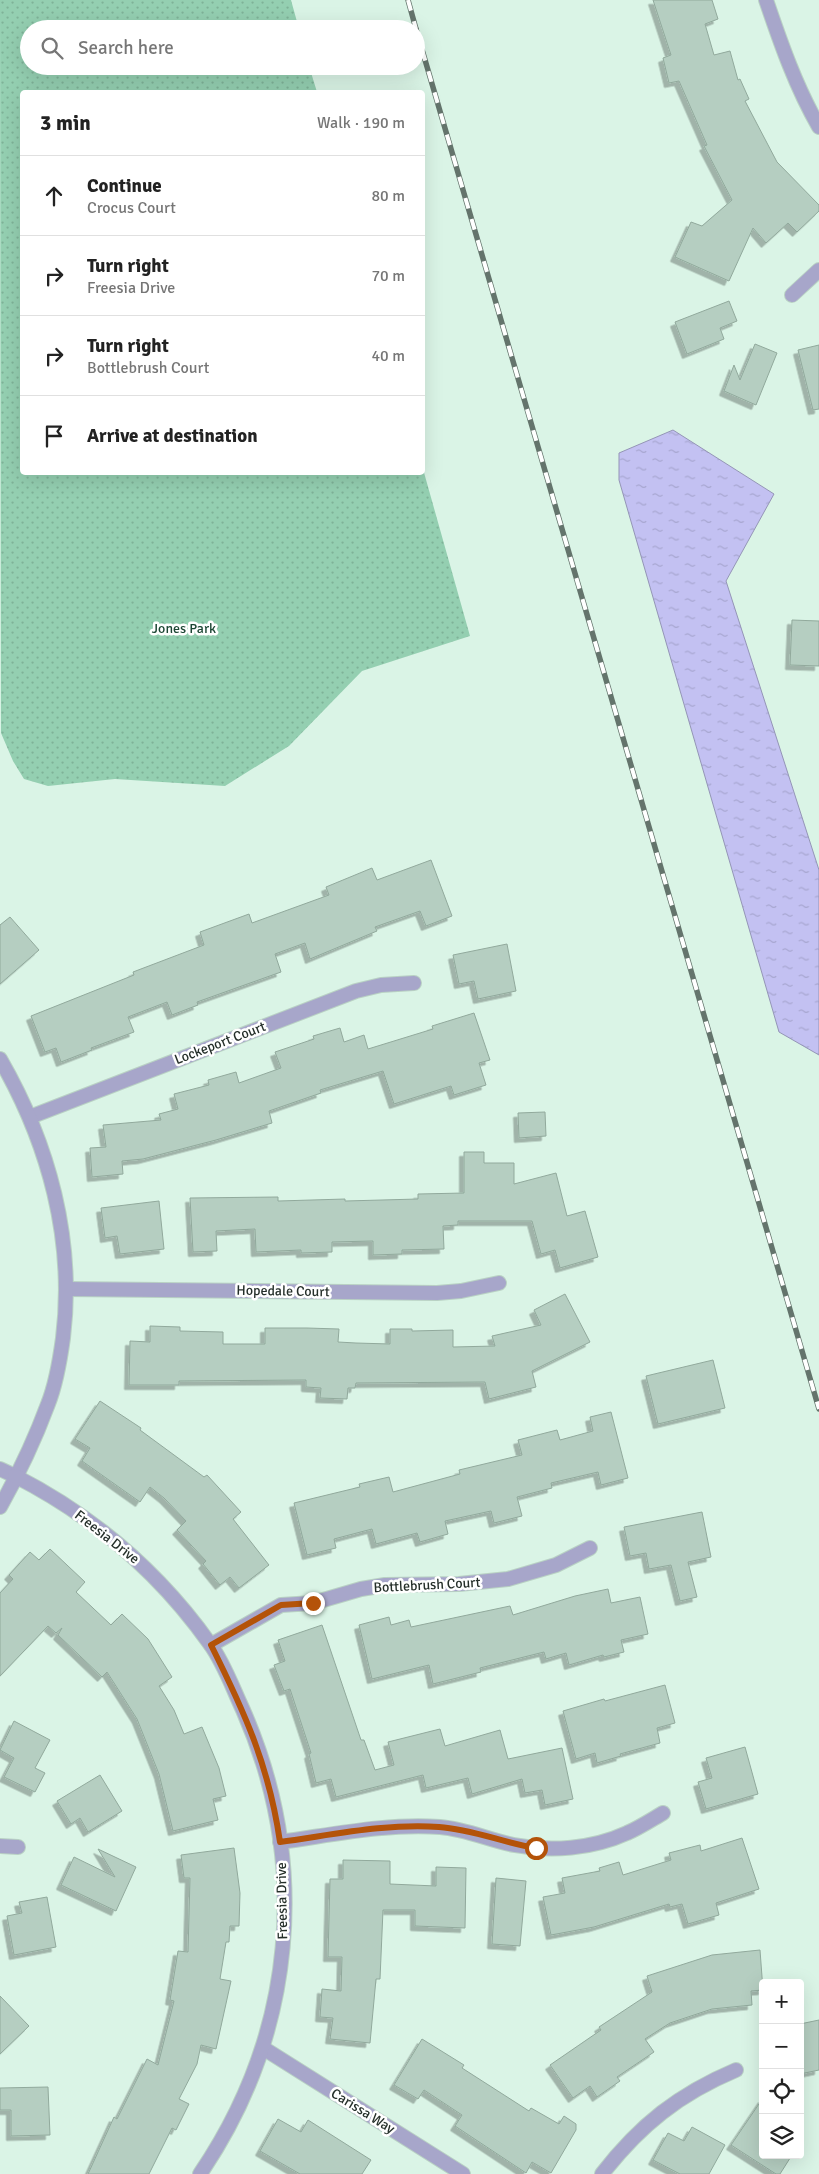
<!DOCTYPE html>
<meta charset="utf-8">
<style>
body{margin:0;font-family:Signika,sans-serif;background:#f2f2f2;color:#222}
.controls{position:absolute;right:15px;bottom:15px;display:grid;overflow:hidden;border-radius:5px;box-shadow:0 5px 20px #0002}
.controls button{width:45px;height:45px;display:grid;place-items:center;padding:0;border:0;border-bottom:1px solid #e0e0e0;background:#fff;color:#222;font:25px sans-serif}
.stop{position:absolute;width:15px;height:15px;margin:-11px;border:4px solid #b45309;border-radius:50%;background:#fff}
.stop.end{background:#b45309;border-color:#fff;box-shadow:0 1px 5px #0008}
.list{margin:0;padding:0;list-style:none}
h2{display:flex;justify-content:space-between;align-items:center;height:65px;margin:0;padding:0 20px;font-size:21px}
h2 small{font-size:16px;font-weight:400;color:#767676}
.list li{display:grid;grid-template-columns:32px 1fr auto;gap:15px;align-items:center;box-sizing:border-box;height:80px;padding:0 20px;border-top:1px solid #e0e0e0}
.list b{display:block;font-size:19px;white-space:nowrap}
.list p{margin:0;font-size:16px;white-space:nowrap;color:#767676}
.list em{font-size:16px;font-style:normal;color:#767676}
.icon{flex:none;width:28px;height:28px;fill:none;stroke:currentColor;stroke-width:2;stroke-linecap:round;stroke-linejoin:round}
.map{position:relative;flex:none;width:819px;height:2174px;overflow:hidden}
.search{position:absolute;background:#fff;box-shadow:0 5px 20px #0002;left:20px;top:20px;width:405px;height:55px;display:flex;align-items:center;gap:12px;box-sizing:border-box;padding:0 18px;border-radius:28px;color:#767676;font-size:19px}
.panel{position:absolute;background:#fff;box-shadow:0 5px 20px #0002;left:20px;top:90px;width:405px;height:385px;border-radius:5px}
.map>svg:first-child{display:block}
</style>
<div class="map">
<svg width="819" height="2174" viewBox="0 0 819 2174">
<defs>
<pattern id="park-dots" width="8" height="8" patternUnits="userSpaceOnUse" patternTransform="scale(1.25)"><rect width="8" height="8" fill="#94cfb1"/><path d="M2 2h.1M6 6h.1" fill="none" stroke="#7fb298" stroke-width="1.8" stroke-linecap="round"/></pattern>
<pattern id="water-ripples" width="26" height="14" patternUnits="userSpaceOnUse" patternTransform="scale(1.25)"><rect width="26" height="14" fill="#c3c1f2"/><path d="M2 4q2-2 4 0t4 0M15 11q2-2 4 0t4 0" fill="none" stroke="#a7a6d0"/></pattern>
<filter id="shadow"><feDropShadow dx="-4.5" dy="4.5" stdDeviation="0" flood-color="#0004"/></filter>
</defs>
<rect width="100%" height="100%" fill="#daf4e6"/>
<path fill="url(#park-dots)" d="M 0,0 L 291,0 L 299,29 L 29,29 L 29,66 L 309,66 L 317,92 L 22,92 L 22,472 L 422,472 L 423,469 L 470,636 L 362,671 L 289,746 L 225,786 L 115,779 L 48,786 L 24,779 L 13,761 L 1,733 Z"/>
<path fill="url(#water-ripples)" stroke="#9495b6" d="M 673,430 L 774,494 L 726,581 L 819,870 L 819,1055 L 779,1032 L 619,480 L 619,453 Z"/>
<g fill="#b5cec1" stroke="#91a99c" filter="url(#shadow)">
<path d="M 653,0 L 712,0 L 718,19 L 705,24 L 714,55 L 730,51 L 738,80 L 740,79 L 749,99 L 745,101 L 777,162 L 819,205 L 819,211 L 797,232 L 788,223 L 766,243 L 753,228 L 729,281 L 675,257 L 691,222 L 702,226 L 732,200 L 704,146 L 707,145 L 679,81 L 669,83 L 663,58 L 671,55 Z"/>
<path d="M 729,301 L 737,321 L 720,328 L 724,339 L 687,354 L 675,322 Z"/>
<path d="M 755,344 L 777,353 L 756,405 L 724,391 L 734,365 L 740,380 Z"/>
<path d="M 819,345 L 819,409 L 813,410 L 798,350 Z"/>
<path d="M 792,620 L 819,621 L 819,666 L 790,665 Z"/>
<path d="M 431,860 L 452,916 L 426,926 L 420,911 L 375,927 L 377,931 L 310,959 L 305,943 L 275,954 L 281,972 L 197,1002 L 198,1005 L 172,1015 L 167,1002 L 128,1017 L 134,1032 L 91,1048 L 92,1050 L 61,1062 L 56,1048 L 45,1052 L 31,1016 L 134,975 L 133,972 L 204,945 L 200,932 L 249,914 L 252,923 L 329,895 L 326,887 L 372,868 L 377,880 Z"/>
<path d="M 10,917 L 39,950 L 0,984 L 0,925 Z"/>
<path d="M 507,944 L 516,991 L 478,999 L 474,981 L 459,984 L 453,955 Z"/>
<path d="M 474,1013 L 490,1060 L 479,1063 L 486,1085 L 454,1095 L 451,1086 L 394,1104 L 383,1071 L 320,1090 L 321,1093 L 269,1111 L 272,1123 L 216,1140 L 143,1159 L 122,1161 L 123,1174 L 92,1177 L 90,1148 L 106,1147 L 103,1125 L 161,1120 L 159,1114 L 178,1109 L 174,1094 L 209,1085 L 208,1080 L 236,1072 L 239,1083 L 281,1068 L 275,1052 L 314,1039 L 313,1036 L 340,1028 L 344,1042 L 364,1035 L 368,1049 L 433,1029 L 432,1026 Z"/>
<path d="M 545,1112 L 546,1136 L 519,1138 L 518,1113 Z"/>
<path d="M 464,1152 L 484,1152 L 484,1163 L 514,1163 L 514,1184 L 556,1173 L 567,1216 L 585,1211 L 598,1257 L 560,1268 L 555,1250 L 541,1254 L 532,1221 L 458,1221 L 458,1225 L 443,1226 L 444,1249 L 402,1250 L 402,1254 L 373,1255 L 373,1241 L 332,1242 L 332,1252 L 301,1253 L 301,1250 L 256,1252 L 255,1229 L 216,1231 L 217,1251 L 193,1252 L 190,1198 L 278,1197 L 278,1201 L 345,1199 L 345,1201 L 418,1199 L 418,1194 L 464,1193 Z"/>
<path d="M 159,1201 L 164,1249 L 120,1254 L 117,1236 L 105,1238 L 101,1208 Z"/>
<path d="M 565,1294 L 590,1342 L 532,1371 L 536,1387 L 489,1399 L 485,1382 L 356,1383 L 355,1388 L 348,1388 L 347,1399 L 320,1398 L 321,1388 L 306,1387 L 306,1380 L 179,1381 L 179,1385 L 129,1385 L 130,1341 L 150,1342 L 150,1326 L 180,1327 L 180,1331 L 223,1332 L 223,1344 L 265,1344 L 265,1328 L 307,1328 L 339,1329 L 338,1342 L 356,1343 L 390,1344 L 390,1329 L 412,1329 L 412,1331 L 453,1330 L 453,1347 L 495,1346 L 492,1336 L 541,1325 L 534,1310 Z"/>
<path d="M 713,1360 L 725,1408 L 658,1424 L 646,1376 Z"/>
<path d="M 100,1401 L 141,1428 L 140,1430 L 204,1477 L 207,1475 L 241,1512 L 233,1519 L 269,1565 L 239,1588 L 230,1577 L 220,1585 L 203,1564 L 206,1561 L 177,1530 L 186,1521 L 164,1498 L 150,1487 L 140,1502 L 82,1461 L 90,1448 L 75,1439 Z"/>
<path d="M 611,1412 L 628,1478 L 601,1485 L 598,1472 L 551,1483 L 552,1488 L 517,1497 L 522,1516 L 494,1523 L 491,1511 L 445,1521 L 448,1534 L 420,1542 L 417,1533 L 376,1544 L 372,1529 L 334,1539 L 336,1548 L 307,1555 L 294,1503 L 360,1487 L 359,1484 L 389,1477 L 393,1492 L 460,1474 L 459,1470 L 522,1455 L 518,1440 L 557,1430 L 560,1440 L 593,1431 L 590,1417 Z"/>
<path d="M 702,1512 L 711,1557 L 688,1562 L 697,1597 L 680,1601 L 671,1565 L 649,1569 L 646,1553 L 630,1556 L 624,1527 Z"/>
<path d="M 50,1549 L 85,1582 L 76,1592 L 111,1625 L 122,1614 L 148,1639 L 172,1677 L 159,1686 L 174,1710 L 184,1734 L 202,1727 L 219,1768 L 226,1796 L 213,1799 L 218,1820 L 173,1831 L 159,1774 L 137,1719 L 107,1672 L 102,1677 L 58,1635 L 62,1628 L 56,1633 L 48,1626 L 0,1676 L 0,1593 L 13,1579 L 9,1575 L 30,1552 L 39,1560 Z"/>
<path d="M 608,1589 L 611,1603 L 640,1597 L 648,1634 L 621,1640 L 624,1652 L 604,1657 L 603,1655 L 569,1665 L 566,1653 L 546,1659 L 544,1652 L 480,1668 L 481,1672 L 433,1684 L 429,1665 L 372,1679 L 359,1625 L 389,1617 L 391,1625 L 409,1620 L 411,1627 L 510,1606 L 513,1615 L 575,1596 Z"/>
<path d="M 322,1625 L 361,1740 L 364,1740 L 375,1770 L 394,1765 L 388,1742 L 440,1729 L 445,1746 L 500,1730 L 508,1759 L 562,1748 L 573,1799 L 545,1805 L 542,1790 L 525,1793 L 522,1779 L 472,1794 L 468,1778 L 426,1788 L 423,1775 L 336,1797 L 331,1779 L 316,1783 L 309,1754 L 311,1753 L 290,1689 L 284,1691 L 274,1665 L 285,1661 L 278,1640 Z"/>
<path d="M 665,1685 L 675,1723 L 657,1728 L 660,1743 L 620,1754 L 621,1756 L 597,1763 L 595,1753 L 576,1759 L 563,1711 L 604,1699 L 605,1701 Z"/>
<path d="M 14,1721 L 50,1740 L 35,1768 L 45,1773 L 35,1792 L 4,1777 L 14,1758 L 0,1750 Z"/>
<path d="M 745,1747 L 758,1794 L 706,1809 L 698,1782 L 712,1778 L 706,1758 Z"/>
<path d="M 100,1775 L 122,1811 L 88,1832 L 80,1818 L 71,1824 L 57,1801 Z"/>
<path d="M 742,1838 L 759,1889 L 716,1903 L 719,1915 L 688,1924 L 682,1904 L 670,1907 L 669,1904 L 594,1927 L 551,1935 L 543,1897 L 565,1893 L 562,1878 L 600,1871 L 599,1868 L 619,1862 L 623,1875 L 671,1860 L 669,1853 L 700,1845 L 701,1851 Z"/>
<path d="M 234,1848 L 240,1893 L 239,1926 L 230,1926 L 229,1942 L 226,1942 L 220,1979 L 231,1981 L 216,2049 L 201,2045 L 197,2064 L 179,2099 L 189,2104 L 176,2130 L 172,2128 L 149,2174 L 88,2174 L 114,2117 L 117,2119 L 147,2059 L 158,2065 L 174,2001 L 170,2000 L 178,1951 L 188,1952 L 190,1878 L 184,1878 L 181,1855 Z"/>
<path d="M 98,1849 L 136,1867 L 116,1911 L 61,1885 L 74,1857 L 115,1877 Z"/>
<path d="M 343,1860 L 390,1861 L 390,1884 L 436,1886 L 436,1867 L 466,1868 L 465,1928 L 415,1926 L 415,1910 L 383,1910 L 380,1979 L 376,1979 L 370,2043 L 330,2039 L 333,2018 L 320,2017 L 322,1989 L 341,1991 L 342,1957 L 328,1957 L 330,1879 L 343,1879 Z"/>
<path d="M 496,1878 L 526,1881 L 520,1946 L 492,1944 Z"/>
<path d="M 47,1897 L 56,1947 L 14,1955 L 7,1916 L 22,1913 L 19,1902 Z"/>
<path d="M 760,1950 L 763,1990 L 751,1991 L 752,2005 L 712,2009 L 670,2023 L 645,2039 L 654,2052 L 617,2077 L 620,2081 L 597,2097 L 590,2086 L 573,2098 L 550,2065 L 601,2030 L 599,2027 L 652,1992 L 647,1976 L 712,1955 Z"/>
<path d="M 0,1996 L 29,2026 L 0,2054 Z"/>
<path d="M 819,2020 L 819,2070 L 800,2074 L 800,2024 Z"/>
<path d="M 422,2039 L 464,2065 L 462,2068 L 529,2111 L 531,2108 L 559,2124 L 564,2116 L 576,2124 L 576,2130 L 551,2173 L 532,2162 L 526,2173 L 455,2126 L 462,2115 L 424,2090 L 418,2099 L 394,2085 Z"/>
<path d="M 48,2087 L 50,2135 L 11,2136 L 11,2110 L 0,2110 L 0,2088 Z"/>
<path d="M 763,2098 L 763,2155 L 792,2155 L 780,2174 L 776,2174 L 731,2145 Z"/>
<path d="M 278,2119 L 301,2132 L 308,2120 L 371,2160 L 362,2174 L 300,2174 L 260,2151 Z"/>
<path d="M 692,2127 L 725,2145 L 709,2174 L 680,2174 L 653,2160 L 668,2133 L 684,2141 Z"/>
</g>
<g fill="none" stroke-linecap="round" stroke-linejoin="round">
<defs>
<g id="minor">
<path d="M 766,0 C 781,44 796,87 819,127"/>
<path d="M 792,295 L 819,270"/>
<path d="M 30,1117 L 356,991 L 381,985 L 414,983"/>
<path d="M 66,1289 L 437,1293 L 461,1291 L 499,1283"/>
<path d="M 0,1469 L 15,1476"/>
<path d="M 211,1645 L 281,1605 L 313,1603 L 361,1589 L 385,1585 L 459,1584 L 508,1579 L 556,1565 L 590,1548"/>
<path d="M 280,1842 C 332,1835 387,1823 440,1827 C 466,1829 489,1840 514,1845 C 551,1852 592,1849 627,1833 C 639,1828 651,1820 663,1813"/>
<path d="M 0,1846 L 18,1847"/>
<path d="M 263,2048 L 463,2174"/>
<path d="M 602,2174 C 640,2125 679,2094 736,2070"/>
</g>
<g id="tertiary">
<path d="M 0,1059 C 49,1144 75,1240 63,1338 C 60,1360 56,1384 48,1404 C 35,1439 18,1475 0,1507"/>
<path d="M 15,1476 C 93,1516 159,1572 210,1644 C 224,1663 233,1689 243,1710 C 311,1865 295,2034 200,2174"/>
</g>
</defs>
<use href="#minor" stroke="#b9d1c4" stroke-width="16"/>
<use href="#tertiary" stroke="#b9d1c4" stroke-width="16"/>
<use href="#minor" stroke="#a7a6ca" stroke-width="14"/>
<use href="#tertiary" stroke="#a7a6ca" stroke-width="14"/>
<defs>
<g id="rail">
<path d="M 408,0 L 416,29"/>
<path d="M 416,29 L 819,1409"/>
</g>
</defs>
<use href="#rail" stroke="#64746c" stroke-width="5.5"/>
<use href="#rail" stroke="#fff" stroke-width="4" stroke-dasharray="11" stroke-linecap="butt"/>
</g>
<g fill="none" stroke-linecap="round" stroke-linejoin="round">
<path stroke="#b45309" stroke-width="6" d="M 313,1603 L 281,1605 L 211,1645 C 245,1713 269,1766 280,1842 C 332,1835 387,1823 439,1827 C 472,1829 504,1843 536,1848"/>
</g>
<g text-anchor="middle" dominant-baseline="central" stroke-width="5" stroke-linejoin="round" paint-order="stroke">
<g font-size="14" fill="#1c4633" stroke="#fff">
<text x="184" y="628">Jones Park</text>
</g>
<g font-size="14" fill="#252f2a" stroke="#fff">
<text transform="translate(220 1043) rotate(-21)">Lockeport Court</text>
<text transform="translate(283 1291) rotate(1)">Hopedale Court</text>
<text transform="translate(107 1537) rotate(38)">Freesia Drive</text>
<text transform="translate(427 1585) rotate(-3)">Bottlebrush Court</text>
<text transform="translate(282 1901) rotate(-91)">Freesia Drive</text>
<text transform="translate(363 2111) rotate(32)">Carissa Way</text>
</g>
</g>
</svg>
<div class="controls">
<button>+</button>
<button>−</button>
<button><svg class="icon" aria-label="locate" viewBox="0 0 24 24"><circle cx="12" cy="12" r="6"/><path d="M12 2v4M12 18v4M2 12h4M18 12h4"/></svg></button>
<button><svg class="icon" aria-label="layers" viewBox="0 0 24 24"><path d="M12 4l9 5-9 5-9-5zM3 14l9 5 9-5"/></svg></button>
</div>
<div class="stop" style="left:536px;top:1848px"></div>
<div class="stop end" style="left:313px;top:1603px"></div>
<div class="search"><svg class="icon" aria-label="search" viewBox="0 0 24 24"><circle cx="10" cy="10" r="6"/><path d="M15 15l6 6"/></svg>Search here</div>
<section class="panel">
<h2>3 min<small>Walk · 190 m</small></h2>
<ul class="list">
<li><svg class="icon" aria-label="ahead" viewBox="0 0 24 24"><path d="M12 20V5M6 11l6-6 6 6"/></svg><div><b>Continue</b><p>Crocus Court</p></div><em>80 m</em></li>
<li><svg class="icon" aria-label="right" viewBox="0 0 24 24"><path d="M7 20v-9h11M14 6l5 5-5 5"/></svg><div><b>Turn right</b><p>Freesia Drive</p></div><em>70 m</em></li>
<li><svg class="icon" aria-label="right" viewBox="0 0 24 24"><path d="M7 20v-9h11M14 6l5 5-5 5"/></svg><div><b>Turn right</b><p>Bottlebrush Court</p></div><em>40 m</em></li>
<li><svg class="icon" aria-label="arrive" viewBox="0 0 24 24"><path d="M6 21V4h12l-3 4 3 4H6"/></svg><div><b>Arrive at destination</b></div></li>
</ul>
</section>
</div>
